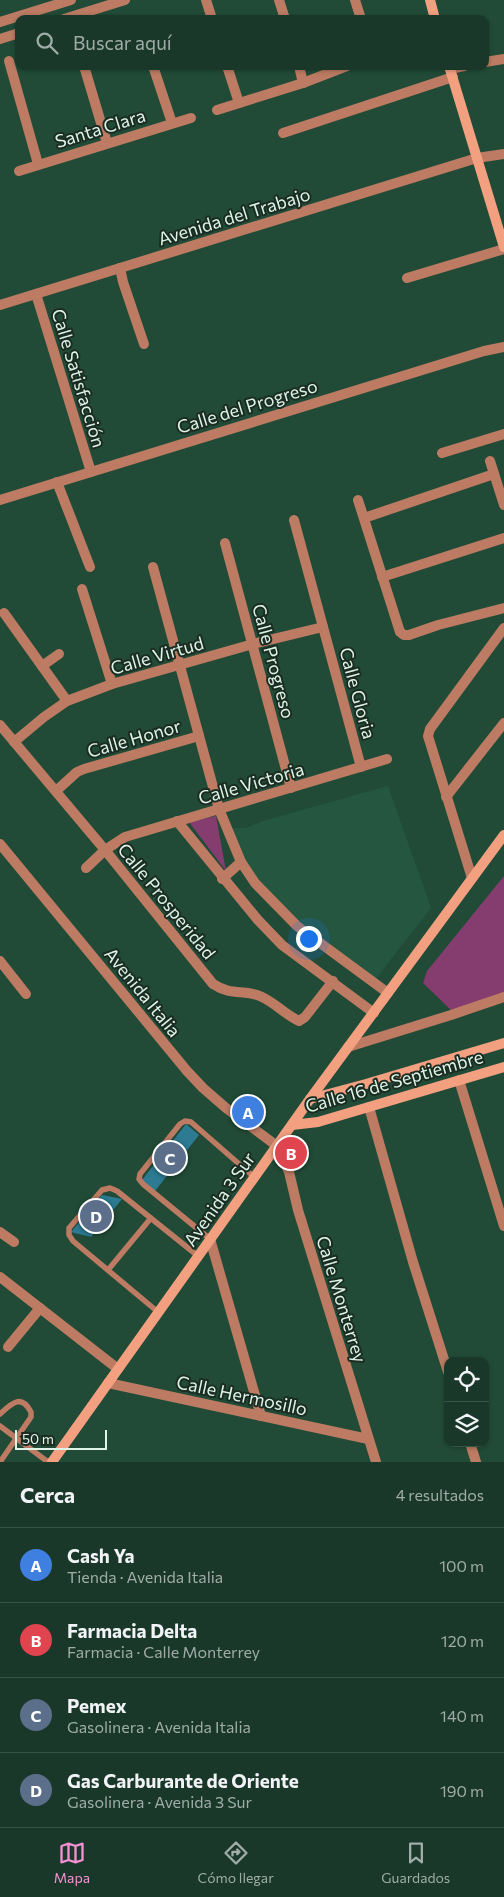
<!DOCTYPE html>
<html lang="es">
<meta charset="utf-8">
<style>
body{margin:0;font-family:Commissioner,sans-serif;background:#223f31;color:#f1f3f6}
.controls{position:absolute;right:15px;bottom:15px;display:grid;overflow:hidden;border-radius:10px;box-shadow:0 1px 4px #0004}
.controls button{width:45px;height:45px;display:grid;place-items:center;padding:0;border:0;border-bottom:1px solid #375246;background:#193829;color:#f1f3f6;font:25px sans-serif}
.scale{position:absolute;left:15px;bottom:12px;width:92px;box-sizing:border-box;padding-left:5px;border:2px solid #ddf4e7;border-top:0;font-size:14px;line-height:18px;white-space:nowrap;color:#ddf4e7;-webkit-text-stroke:4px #1b2c23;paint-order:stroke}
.you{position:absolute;left:308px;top:938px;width:18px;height:18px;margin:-12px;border:4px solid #fff;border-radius:50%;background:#1a73e8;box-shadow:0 0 0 8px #1a73e833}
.badge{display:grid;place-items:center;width:32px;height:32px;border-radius:50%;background:#f591d2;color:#fff;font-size:16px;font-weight:700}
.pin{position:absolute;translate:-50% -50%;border:2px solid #fff;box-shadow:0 1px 5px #0006}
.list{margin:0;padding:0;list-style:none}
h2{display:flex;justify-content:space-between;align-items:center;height:65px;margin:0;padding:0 20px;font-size:21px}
h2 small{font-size:16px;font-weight:400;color:#9faca8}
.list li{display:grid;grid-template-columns:32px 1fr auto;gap:15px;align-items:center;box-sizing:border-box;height:75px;padding:0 20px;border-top:1px solid #375246}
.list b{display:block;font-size:19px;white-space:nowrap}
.list p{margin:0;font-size:16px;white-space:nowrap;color:#9faca8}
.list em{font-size:16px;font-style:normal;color:#9faca8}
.icon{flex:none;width:28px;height:28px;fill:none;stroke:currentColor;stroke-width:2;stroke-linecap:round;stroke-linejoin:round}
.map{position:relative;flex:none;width:504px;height:1462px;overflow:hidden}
.search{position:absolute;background:#193829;box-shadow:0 1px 4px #0004;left:15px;right:15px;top:15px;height:55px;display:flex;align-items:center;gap:12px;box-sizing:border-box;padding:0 18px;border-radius:10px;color:#9faca8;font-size:19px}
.sheet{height:365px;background:#193829}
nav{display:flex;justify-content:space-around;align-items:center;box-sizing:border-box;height:70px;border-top:1px solid #375246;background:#193829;font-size:14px;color:#9faca8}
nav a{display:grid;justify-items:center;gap:2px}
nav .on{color:#f591d2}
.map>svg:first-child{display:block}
</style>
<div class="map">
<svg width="504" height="1462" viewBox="0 0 504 1462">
<rect width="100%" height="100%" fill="#214b37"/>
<path fill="#255740" d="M 388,786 L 431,908 L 374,981 L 264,893 L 227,828 L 246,828 L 263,821 Z"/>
<g fill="#853c6e">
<path d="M 216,816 L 226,871 L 189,822 Z"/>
<path d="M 504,876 L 504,997 L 454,1013 L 423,983 L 427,971 Z"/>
</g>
<g fill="#2c7b93">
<path d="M 186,1124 L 199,1135 L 155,1191 L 142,1180 Z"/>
<path d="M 102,1195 L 122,1199 L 91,1237 L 71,1232 Z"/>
</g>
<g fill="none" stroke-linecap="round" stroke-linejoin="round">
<g stroke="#bc7b62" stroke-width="5.5">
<path d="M 210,1239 L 143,1184 L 139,1179 L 140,1174 L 180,1124 L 185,1121 L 191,1122 L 254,1177"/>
<path d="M 108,1270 L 151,1218"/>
<path d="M 158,1312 L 73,1241 L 69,1235 L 69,1228 L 102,1190 L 110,1188 L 117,1191 L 198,1256"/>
<path d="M 0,1414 C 11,1404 21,1393 31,1412 L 31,1417 L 0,1462"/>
<path d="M 0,1426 L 48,1462"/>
</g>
<g stroke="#bc7b62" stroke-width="10">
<path d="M 206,0 L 212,19"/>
<path d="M 279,0 L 285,19"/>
<path d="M 355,0 L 361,19"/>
<path d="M 64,19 L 125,0"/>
<path d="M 0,22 L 71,0"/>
<path d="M 0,39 L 19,33"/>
<path d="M 9,61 L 38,164"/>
<path d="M 485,62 L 504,59"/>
<path d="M 84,66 L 107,143"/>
<path d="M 153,66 L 172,123"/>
<path d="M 227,66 L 239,103"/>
<path d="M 299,66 L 303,83"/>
<path d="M 450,69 L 464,66"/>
<path d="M 217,110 L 303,83 L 347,66"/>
<path d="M 283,133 L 453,77"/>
<path d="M 19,171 L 191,118"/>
<path d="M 120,268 L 123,282 L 144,344"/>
<path d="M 407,278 L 504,249"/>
<path d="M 36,294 L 91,472"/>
<path d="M 0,305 L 477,158 L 504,154"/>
<path d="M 442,453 L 504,434"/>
<path d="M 490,461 L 504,505"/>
<path d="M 57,482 L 90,567"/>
<path d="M 0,500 L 484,351 L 504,347"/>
<path d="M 358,500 L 400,632 L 404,635 L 409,635 L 438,625 L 504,608"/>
<path d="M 364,518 L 494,474"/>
<path d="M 294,520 L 361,767"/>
<path d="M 225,543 L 291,788"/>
<path d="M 153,567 L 219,809 L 241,862 L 255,883 L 297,926 L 388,993"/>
<path d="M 382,577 L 504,538"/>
<path d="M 82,589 L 112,684"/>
<path d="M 4,613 L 67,701"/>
<path d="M 42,666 L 59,654"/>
<path d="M 0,725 L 105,850 L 213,984 C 233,997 244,988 262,997 C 275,1003 286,1015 299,1021 L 305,1017 L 333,981"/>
<path d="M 14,742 L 44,717 L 67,701 L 112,684 L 253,644 L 323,627"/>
<path d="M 56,791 L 77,772 L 84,769 L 199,736"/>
<path d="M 446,797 L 504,723"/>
<path d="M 177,821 L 258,920 L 282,945 L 374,1013"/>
<path d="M 0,844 L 187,1071 L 203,1088 L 226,1108 L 277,1146 L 289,1172 L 298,1210 L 376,1462"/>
<path d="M 86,868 L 105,850 L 125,837 L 387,759"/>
<path d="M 472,878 L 428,736 L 430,729 L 504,628"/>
<path d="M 222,879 L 241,862"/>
<path d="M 0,961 L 26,994"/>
<path d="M 348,1047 L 451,1015 L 504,997"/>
<path d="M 459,1080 L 504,1226"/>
<path d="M 369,1107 L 413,1262 L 448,1372"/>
<path d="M 0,1232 L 14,1242"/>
<path d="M 210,1239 L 261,1416"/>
<path d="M 0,1277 L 118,1369"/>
<path d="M 8,1347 L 40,1308"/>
<path d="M 108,1383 L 368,1439"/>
<path d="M 470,1443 L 476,1462"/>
</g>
<g stroke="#f3a081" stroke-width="10">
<path d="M 430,0 L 435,19"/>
<path d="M 449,66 L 504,247"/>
<path d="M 310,1099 L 366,1084 L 504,1043"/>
<path d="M 292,1125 L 318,1122 L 504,1067"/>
<path d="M 52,1462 L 310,1099 L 504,835"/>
</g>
</g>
<g text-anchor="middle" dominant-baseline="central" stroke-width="4" stroke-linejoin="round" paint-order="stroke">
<g font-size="18" fill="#ddf4e7" stroke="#1b2c23">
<text transform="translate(100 128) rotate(-17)">Santa Clara</text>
<text transform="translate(234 216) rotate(-17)">Avenida del Trabajo</text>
<text transform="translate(79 378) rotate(73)">Calle Satisfacción</text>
<text transform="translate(247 406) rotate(-17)">Calle del Progreso</text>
<text transform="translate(157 655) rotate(-16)">Calle Virtud</text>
<text transform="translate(274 661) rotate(75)">Calle Progreso</text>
<text transform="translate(358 693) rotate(75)">Calle Gloria</text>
<text transform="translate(134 738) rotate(-16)">Calle Honor</text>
<text transform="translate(251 783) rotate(-16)">Calle Victoria</text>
<text transform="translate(167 901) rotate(51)">Calle Prosperidad</text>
<text transform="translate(143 992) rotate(51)">Avenida Italia</text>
<text transform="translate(394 1081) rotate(-16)">Calle 16 de Septiembre</text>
<text transform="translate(219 1199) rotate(-55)">Avenida 3 Sur</text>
<text transform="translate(342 1299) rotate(73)">Calle Monterrey</text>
<text transform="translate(242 1395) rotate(12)">Calle Hermosillo</text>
</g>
</g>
</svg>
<div class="controls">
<button><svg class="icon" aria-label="locate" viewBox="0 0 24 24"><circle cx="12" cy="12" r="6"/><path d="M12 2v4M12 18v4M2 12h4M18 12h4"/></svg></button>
<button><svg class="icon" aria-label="layers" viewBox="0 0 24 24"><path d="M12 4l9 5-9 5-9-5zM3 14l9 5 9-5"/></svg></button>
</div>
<div class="scale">50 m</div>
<div class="you"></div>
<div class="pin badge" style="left:248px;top:1112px;background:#3f7fe0">A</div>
<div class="pin badge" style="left:291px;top:1153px;background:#e0444e">B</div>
<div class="pin badge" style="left:170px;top:1158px;background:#5c6f8a">C</div>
<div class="pin badge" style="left:96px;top:1216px;background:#5c6f8a">D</div>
<div class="search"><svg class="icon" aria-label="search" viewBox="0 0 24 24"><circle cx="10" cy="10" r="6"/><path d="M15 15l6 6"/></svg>Buscar aquí</div>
</div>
<section class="sheet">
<h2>Cerca<small>4 resultados</small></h2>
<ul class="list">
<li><span class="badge" style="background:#3f7fe0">A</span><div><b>Cash Ya</b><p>Tienda · Avenida Italia</p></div><em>100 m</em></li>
<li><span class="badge" style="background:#e0444e">B</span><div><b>Farmacia Delta</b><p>Farmacia · Calle Monterrey</p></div><em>120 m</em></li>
<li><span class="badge" style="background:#5c6f8a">C</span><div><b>Pemex</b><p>Gasolinera · Avenida Italia</p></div><em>140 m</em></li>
<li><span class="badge" style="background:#5c6f8a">D</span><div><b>Gas Carburante de Oriente</b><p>Gasolinera · Avenida 3 Sur</p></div><em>190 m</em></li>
</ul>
</section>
<nav>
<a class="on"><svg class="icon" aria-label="map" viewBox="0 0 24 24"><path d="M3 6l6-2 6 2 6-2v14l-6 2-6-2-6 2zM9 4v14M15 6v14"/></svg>Mapa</a>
<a><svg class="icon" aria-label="directions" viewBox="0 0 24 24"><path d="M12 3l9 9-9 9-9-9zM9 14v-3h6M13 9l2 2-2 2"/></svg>Cómo llegar</a>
<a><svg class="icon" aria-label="saved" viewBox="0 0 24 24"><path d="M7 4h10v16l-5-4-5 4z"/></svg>Guardados</a>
</nav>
